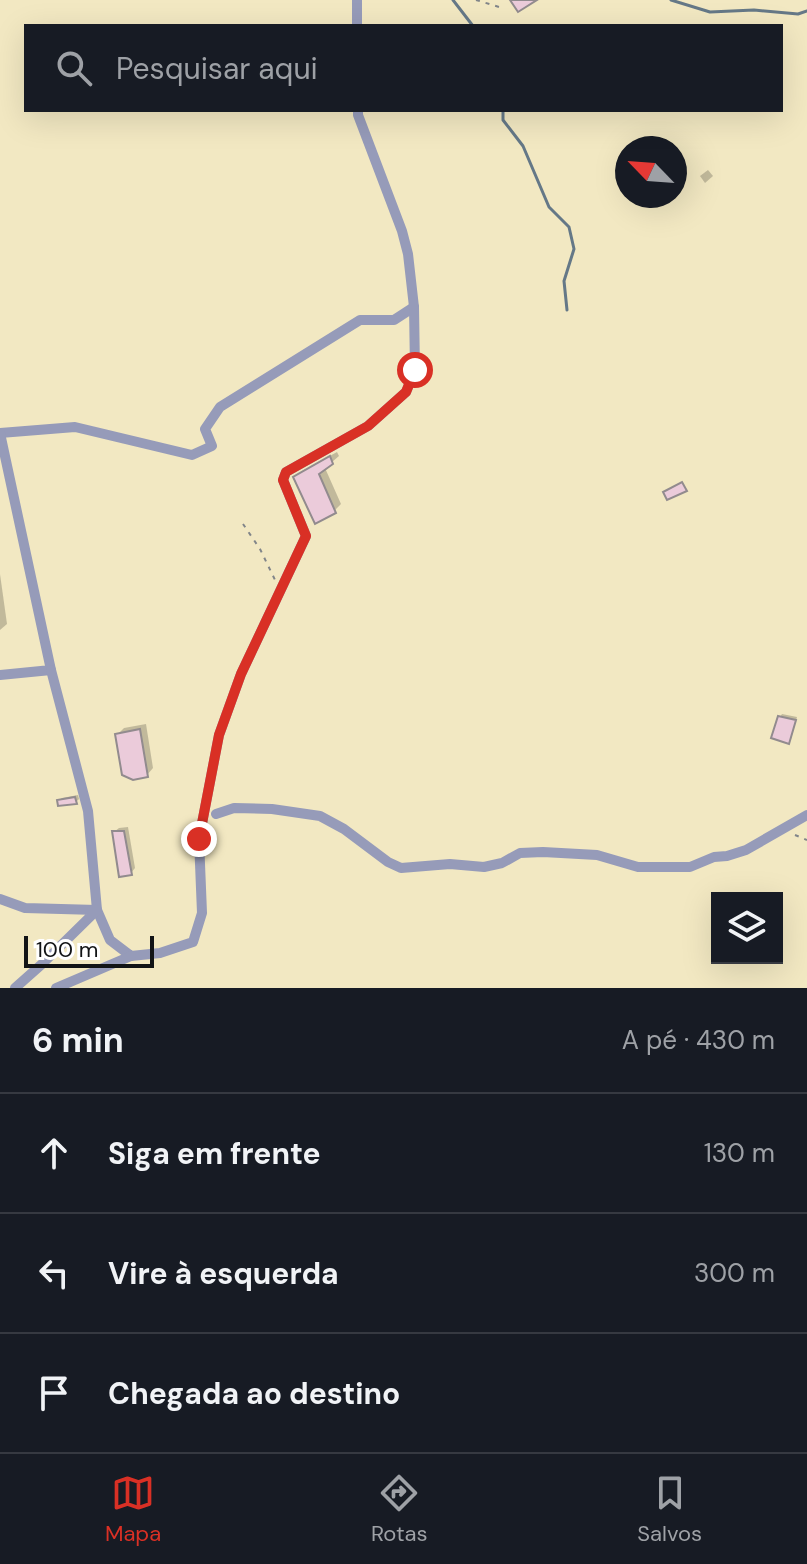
<!DOCTYPE html>
<html lang="pt">
<meta charset="utf-8">
<style>
body{margin:0;font-family:"DM Sans",sans-serif;background:#20242c;color:#f1f3f6}
.controls{position:absolute;right:24px;bottom:24px;display:grid;overflow:hidden;border-radius:0px;box-shadow:0 8px 32px #0002}
.controls button{width:72px;height:72px;display:grid;place-items:center;padding:0;border:0;border-bottom:2px solid #363941;background:#171b24;color:#f1f3f6;font:40px sans-serif}
.compass{position:absolute;left:615px;top:136px;width:72px;height:72px;border-radius:50%;background:#171b24;box-shadow:0 8px 32px #0002;rotate:295deg}
.scale{position:absolute;left:24px;bottom:20px;width:130px;box-sizing:border-box;padding-left:8px;border:4px solid #121416;border-top:0;font-size:22px;line-height:28px;white-space:nowrap;color:#121416;-webkit-text-stroke:6px #fff;paint-order:stroke}
.stop{position:absolute;width:24px;height:24px;margin:-18px;border:6px solid #d93025;border-radius:50%;background:#fff}
.stop.end{background:#d93025;border-color:#fff;box-shadow:0 2px 8px #0008}
.list{margin:0;padding:0;list-style:none}
h2{display:flex;justify-content:space-between;align-items:center;height:104px;margin:0;padding:0 32px;font-size:34px}
h2 small{font-size:26px;font-weight:400;color:#9ea1a6}
.list li{display:grid;grid-template-columns:52px 1fr auto;gap:24px;align-items:center;box-sizing:border-box;height:120px;padding:0 32px;border-top:2px solid #363941}
.list b{display:block;font-size:30px;white-space:nowrap}
.list em{font-size:26px;font-style:normal;color:#9ea1a6}
.icon{flex:none;width:44px;height:44px;fill:none;stroke:currentColor;stroke-width:2;stroke-linecap:round;stroke-linejoin:round}
.map{position:relative;flex:none;width:807px;height:988px;overflow:hidden}
.search{position:absolute;background:#171b24;box-shadow:0 8px 32px #0002;left:24px;right:24px;top:24px;height:88px;display:flex;align-items:center;gap:20px;box-sizing:border-box;padding:0 28px;border-radius:0px;color:#9ea1a6;font-size:30px}
.sheet{height:464px;background:#171b24}
nav{display:flex;justify-content:space-around;align-items:center;box-sizing:border-box;height:112px;border-top:2px solid #363941;background:#171b24;font-size:22px;color:#9ea1a6}
nav a{display:grid;justify-items:center;gap:4px}
nav .on{color:#d93025}
.map>svg:first-child{display:block}
</style>
<div class="map">
<svg width="807" height="988" viewBox="0 0 807 988">
<rect width="100%" height="100%" fill="#ecf2f7"/>
<path fill="#f2e8c2" fill-rule="evenodd" d="M 0,0 L 807,0 L 807,988 L 0,988 ZM 26,26 L 781,26 L 781,110 L 26,110 ZM 627,148 L 675,148 L 675,196 L 627,196 ZM 717,898 L 777,898 L 777,958 L 717,958 Z"/>
<g fill="#0003">
<path d="M 708,170 L 713,176 L 705,183 L 700,176 Z"/>
<path d="M 337,452 L 339,456 L 325,468 L 341,504 L 334,511 L 296,477 L 302,471 Z"/>
<path d="M 0,574 L 7,624 L 0,630 Z"/>
<path d="M 782,714 L 797,717 L 791,739 L 788,742 L 780,717 Z"/>
<path d="M 146,724 L 153,768 L 147,775 L 117,735 L 124,728 Z"/>
<path d="M 78,795 L 79,799 L 76,802 L 59,800 L 62,798 Z"/>
<path d="M 128,827 L 135,868 L 131,873 L 114,832 L 119,828 Z"/>
</g>
<g fill="none" stroke-linecap="round" stroke-linejoin="round">
<g stroke="#657887" stroke-width="3">
<path d="M 453,0 L 473,26"/>
<path d="M 671,0 L 710,12 L 754,10 L 798,14 L 807,11"/>
<path d="M 503,110 L 503,120 L 523,146 L 549,207 L 569,227 L 574,249 L 564,281 L 567,310"/>
</g>
</g>
<g fill="#ebcbda" stroke="#928b8e" stroke-width="2">
<path d="M 510,0 L 537,0 L 518,12 Z"/>
<path d="M 330,456 L 333,464 L 319,474 L 336,513 L 315,524 L 293,477 Z"/>
<path d="M 682,482 L 687,491 L 667,500 L 663,492 Z"/>
<path d="M 778,716 L 796,720 L 789,744 L 771,738 Z"/>
<path d="M 140,729 L 148,777 L 133,780 L 122,775 L 115,734 Z"/>
<path d="M 75,797 L 77,804 L 58,806 L 57,800 Z"/>
<path d="M 112,831 L 124,831 L 132,875 L 119,877 Z"/>
</g>
<g fill="none" stroke-linecap="round" stroke-linejoin="round">
<g stroke="#818589" stroke-width="2" stroke-dasharray="4 6" stroke-linecap="butt">
<path d="M 476,0 L 499,7"/>
<path d="M 243,524 L 260,549 L 276,582"/>
<path d="M 795,835 L 807,840"/>
</g>
<g stroke="#969bb9" stroke-width="10">
<path d="M 357,0 L 357,26"/>
<path d="M 0,433 L 75,427 L 192,455 L 212,446 L 205,429 L 220,407 L 360,320 L 394,320 L 414,307"/>
<path d="M 0,433 L 51,670 L 0,675"/>
<path d="M 51,670 L 88,811 L 97,910 L 110,940 L 131,956 L 160,953 L 193,942 L 202,913 L 199,839 L 219,735 L 241,674 L 306,536 L 283,480 L 286,472 L 368,426 L 406,392 L 415,370 L 414,307 L 408,254 L 402,231 L 358,115 L 358,110"/>
<path d="M 216,814 L 234,808 L 272,809 L 320,816 L 344,829 L 388,862 L 401,868 L 450,864 L 484,867 L 502,863 L 520,853 L 543,852 L 597,855 L 638,867 L 690,867 L 714,857 L 727,856 L 746,850 L 807,815"/>
<path d="M 0,899 L 25,908 L 97,910 L 42,964 L 15,988"/>
<path d="M 56,988 L 131,956"/>
</g>
</g>
<g fill="none" stroke-linecap="round" stroke-linejoin="round">
<path stroke="#d93025" stroke-width="10" d="M 199,839 L 219,735 L 241,674 L 306,536 L 283,480 L 286,472 L 368,426 L 406,392 L 415,370"/>
</g>
</svg>
<div class="controls">
<button><svg class="icon" aria-label="layers" viewBox="0 0 24 24"><path d="M12 4l9 5-9 5-9-5zM3 14l9 5 9-5"/></svg></button>
</div>
<svg class="compass" viewBox="-18 -18 36 36"><path d="M0-13l5 13h-10z" fill="#e53935"/><path d="M0 13l5-13h-10z" fill="#9ea1a6"/></svg>
<div class="scale">100 m</div>
<div class="stop" style="left:415px;top:370px"></div>
<div class="stop end" style="left:199px;top:839px"></div>
<div class="search"><svg class="icon" aria-label="search" viewBox="0 0 24 24"><circle cx="10" cy="10" r="6"/><path d="M15 15l6 6"/></svg>Pesquisar aqui</div>
</div>
<section class="sheet">
<h2>6 min<small>A pé · 430 m</small></h2>
<ul class="list">
<li><svg class="icon" aria-label="ahead" viewBox="0 0 24 24"><path d="M12 20V5M6 11l6-6 6 6"/></svg><div><b>Siga em frente</b></div><em>130 m</em></li>
<li><svg class="icon" aria-label="left" viewBox="0 0 24 24"><path d="M17 20v-9H6M10 6l-5 5 5 5"/></svg><div><b>Vire à esquerda</b></div><em>300 m</em></li>
<li><svg class="icon" aria-label="arrive" viewBox="0 0 24 24"><path d="M6 21V4h12l-3 4 3 4H6"/></svg><div><b>Chegada ao destino</b></div></li>
</ul>
</section>
<nav>
<a class="on"><svg class="icon" aria-label="map" viewBox="0 0 24 24"><path d="M3 6l6-2 6 2 6-2v14l-6 2-6-2-6 2zM9 4v14M15 6v14"/></svg>Mapa</a>
<a><svg class="icon" aria-label="directions" viewBox="0 0 24 24"><path d="M12 3l9 9-9 9-9-9zM9 14v-3h6M13 9l2 2-2 2"/></svg>Rotas</a>
<a><svg class="icon" aria-label="saved" viewBox="0 0 24 24"><path d="M7 4h10v16l-5-4-5 4z"/></svg>Salvos</a>
</nav>
